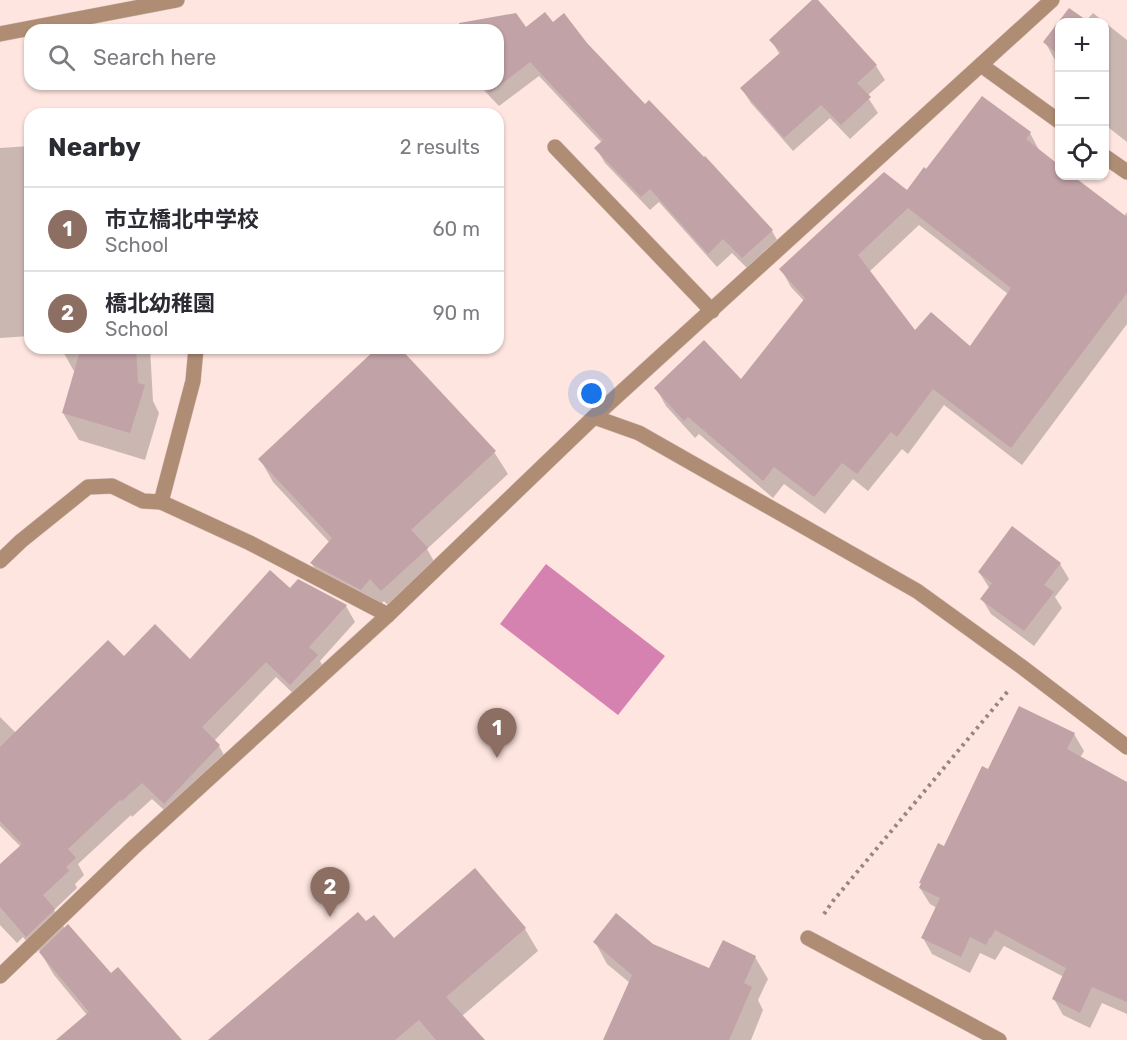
<!DOCTYPE html>
<meta charset="utf-8">
<style>
body{margin:0;font-family:Rubik,"Noto Sans JP",sans-serif;background:#f2f2f3;color:#2b2b33}
.controls{position:absolute;right:18px;top:18px;display:grid;overflow:hidden;border-radius:12px;box-shadow:0 2px 4px #0004}
.controls button{width:54px;height:54px;display:grid;place-items:center;padding:0;border:0;border-bottom:2px solid #e1e1e2;background:#fff;color:#2b2b33;font:30px sans-serif}
.you{position:absolute;left:592px;top:394px;width:21px;height:21px;margin:-15px;border:4px solid #fff;border-radius:50%;background:#1a73e8;box-shadow:0 0 0 9px #1a73e833}
.badge{display:grid;place-items:center;width:39px;height:39px;border-radius:50%;background:#4a52c8;color:#fff;font-size:20px;font-weight:700}
.pin{position:absolute;translate:-50% -50px;filter:drop-shadow(0 2px 3px #0008)}
.pin::after{content:'';position:absolute;top:32px;width:21px;height:18px;background:inherit;clip-path:polygon(0 0,100% 0,50% 100%)}
.list{margin:0;padding:0;list-style:none}
h2{display:flex;justify-content:space-between;align-items:center;height:78px;margin:0;padding:0 24px;font-size:26px}
h2 small{font-size:20px;font-weight:400;color:#7c7c81}
.list li{display:grid;grid-template-columns:39px 1fr auto;gap:18px;align-items:center;box-sizing:border-box;height:84px;padding:0 24px;border-top:2px solid #e1e1e2}
.list b{display:block;font-size:22px;white-space:nowrap}
.list p{margin:0;font-size:20px;white-space:nowrap;color:#7c7c81}
.list em{font-size:20px;font-style:normal;color:#7c7c81}
.icon{flex:none;width:33px;height:33px;fill:none;stroke:currentColor;stroke-width:2;stroke-linecap:round;stroke-linejoin:round}
.map{position:relative;flex:none;width:1127px;height:1040px;overflow:hidden}
.search{position:absolute;background:#fff;box-shadow:0 2px 4px #0004;left:24px;top:24px;width:480px;height:66px;display:flex;align-items:center;gap:15px;box-sizing:border-box;padding:0 21px;border-radius:18px;color:#7c7c81;font-size:22px}
.panel{position:absolute;background:#fff;box-shadow:0 2px 4px #0004;left:24px;top:108px;width:480px;height:246px;border-radius:18px}
.map>svg:first-child{display:block}
</style>
<div class="map">
<svg width="1127" height="1040" viewBox="0 0 1127 1040">
<rect width="100%" height="100%" fill="#fee5df"/>
<path fill="#d682b1" d="M 546,564 L 665,656 L 618,715 L 500,624 Z"/>
<g fill="#0003" fill-rule="evenodd">
<path d="M 815,0 L 876,66 L 885,80 L 867,96 L 878,113 L 850,139 L 830,118 L 793,151 L 751,103 L 742,89 L 780,55 L 771,40 Z"/>
<path d="M 1069,10 L 1085,22 L 1093,13 L 1127,40 L 1127,142 L 1104,124 L 1104,22 L 1060,22 Z"/>
<path d="M 1060,23 L 1060,63 L 1055,60 L 1045,42 Z"/>
<path d="M 553,24 L 586,44 L 644,107 L 772,231 L 780,245 L 751,272 L 732,253 L 717,267 L 659,202 L 650,210 L 605,163 L 596,148 L 602,143 L 539,76 L 499,106 L 478,84 L 498,84 L 498,30 L 461,30 L 526,29 Z"/>
<path d="M 1030,133 L 1040,152 L 1060,167 L 1060,176 L 1071,176 L 1124,216 L 1127,212 L 1127,324 L 1022,465 L 944,405 L 908,454 L 902,449 L 868,491 L 853,479 L 825,514 L 784,484 L 773,498 L 699,434 L 695,438 L 666,406 L 656,388 L 741,382 L 804,301 L 791,287 L 781,269 L 908,192 L 926,171 ZM 919,225 L 1008,294 L 970,348 L 914,333 L 869,272 Z"/>
<path d="M 30,146 L 30,336 L 0,338 L 0,148 Z"/>
<path d="M 61,348 L 150,348 L 153,401 L 159,413 L 145,460 L 79,440 L 63,413 L 75,373 Z"/>
<path d="M 380,348 L 398,348 L 494,452 L 508,474 L 427,549 L 440,572 L 395,613 L 384,601 L 374,612 L 325,586 L 312,564 L 330,543 L 273,482 L 260,459 Z"/>
<path d="M 1060,564 L 1069,579 L 1055,597 L 1062,608 L 1034,646 L 991,614 L 982,599 L 990,589 L 979,572 Z"/>
<path d="M 291,590 L 346,606 L 355,622 L 320,661 L 326,672 L 300,700 L 276,677 L 214,741 L 219,746 L 228,762 L 174,819 L 152,799 L 132,817 L 131,815 L 78,864 L 84,875 L 75,884 L 77,888 L 54,910 L 65,929 L 111,975 L 180,1040 L 58,1040 L 87,1015 L 54,975 L 39,950 L 36,953 L 23,937 L 17,943 L 0,925 L 0,866 L 21,847 L 0,826 L 0,717 L 16,733 L 124,658 L 190,661 Z"/>
<path d="M 1074,734 L 1084,751 L 1080,758 L 1127,784 L 1127,1014 L 1102,1003 L 1090,1028 L 1063,1015 L 1054,999 L 1064,977 L 1004,946 L 995,960 L 980,953 L 970,973 L 932,954 L 923,938 L 937,908 L 930,904 L 920,888 L 945,848 L 989,771 Z"/>
<path d="M 366,923 L 394,940 L 525,929 L 538,951 L 462,1016 L 483,1040 L 210,1040 Z"/>
<path d="M 595,942 L 652,945 L 709,970 L 755,957 L 768,979 L 758,1000 L 763,1010 L 751,1040 L 605,1040 L 630,983 L 607,964 Z"/>
</g>
<g fill="#c1a2a6" fill-rule="evenodd">
<path d="M 812,0 L 818,0 L 877,65 L 857,83 L 871,97 L 841,125 L 821,105 L 784,138 L 740,88 L 781,52 L 769,40 Z"/>
<path d="M 1069,8 L 1089,22 L 1059,22 L 1059,55 L 1043,42 Z"/>
<path d="M 545,12 L 553,22 L 564,13 L 587,43 L 645,104 L 649,100 L 704,157 L 705,156 L 773,230 L 742,258 L 723,239 L 708,254 L 650,189 L 641,197 L 594,148 L 603,140 L 530,62 L 490,93 L 482,84 L 498,84 L 498,30 L 459,30 L 459,23 L 516,13 L 526,27 Z"/>
<path d="M 982,96 L 1031,132 L 1026,139 L 1059,165 L 1059,176 L 1073,176 L 1127,217 L 1127,293 L 1011,448 L 933,389 L 897,437 L 891,432 L 857,474 L 842,463 L 814,497 L 774,467 L 763,481 L 688,417 L 684,421 L 654,388 L 704,340 L 741,379 L 805,298 L 779,269 L 884,172 L 907,190 L 924,167 L 926,169 ZM 908,208 L 1011,288 L 970,346 L 931,312 L 915,330 L 858,255 Z"/>
<path d="M 81,348 L 136,348 L 138,383 L 145,385 L 130,433 L 62,413 Z"/>
<path d="M 377,348 L 400,348 L 496,451 L 411,530 L 428,548 L 381,591 L 370,579 L 361,590 L 310,563 L 332,538 L 258,459 Z"/>
<path d="M 1012,526 L 1061,563 L 1044,585 L 1054,592 L 1024,631 L 980,599 L 992,583 L 978,572 Z"/>
<path d="M 270,570 L 290,588 L 298,579 L 347,605 L 309,647 L 318,655 L 290,685 L 266,662 L 202,727 L 220,745 L 164,804 L 142,783 L 122,801 L 120,800 L 68,849 L 76,858 L 66,867 L 69,871 L 43,895 L 55,909 L 26,937 L 0,907 L 0,864 L 22,844 L 0,821 L 0,747 L 108,640 L 124,656 L 155,624 L 190,659 Z"/>
<path d="M 1019,706 L 1075,733 L 1067,749 L 1127,782 L 1127,1002 L 1092,987 L 1080,1013 L 1052,999 L 1066,968 L 995,930 L 991,938 L 990,937 L 986,945 L 970,937 L 961,957 L 921,938 L 940,898 L 919,888 L 921,883 L 919,883 L 938,843 L 944,846 L 982,766 L 988,769 Z"/>
<path d="M 475,868 L 526,928 L 446,997 L 485,1040 L 436,1040 L 419,1020 L 395,1040 L 208,1040 L 358,912 L 366,921 L 374,915 L 394,938 Z"/>
<path d="M 616,913 L 653,944 L 709,968 L 723,940 L 756,956 L 744,983 L 752,987 L 729,1040 L 603,1040 L 632,975 L 593,942 Z"/>
<path d="M 68,924 L 111,973 L 118,967 L 182,1040 L 56,1040 L 89,1012 L 39,952 Z"/>
</g>
<g fill="none" stroke-linecap="round" stroke-linejoin="round">
<defs>
<path id="lane" d="M 0,561 L 21,541 L 88,487 L 112,486 L 143,501 L 161,502"/>
<g id="street">
<path d="M 0,34 L 177,0"/>
<path d="M 981,65 L 1060,122"/>
<path d="M 555,147 L 712,311"/>
<path d="M 1104,156 L 1127,172"/>
<path d="M 196,348 L 193,381 L 161,502 L 250,543 L 388,615"/>
<path d="M 594,417 L 639,433 L 917,591 L 1022,667 L 1127,747"/>
<path d="M 808,938 L 999,1040"/>
<path d="M 0,976 L 133,848 L 388,615 L 594,417 L 1052,0"/>
</g>
</defs>
<use href="#lane" stroke="#dac3be" stroke-width="16"/>
<use href="#street" stroke="#dac3be" stroke-width="16"/>
<path stroke="#978580" stroke-width="4" stroke-dasharray="3 4.5" stroke-linecap="butt" d="M 824,914 L 833,901 L 1008,691"/>
<use href="#lane" stroke="#af8d75" stroke-width="15"/>
<use href="#street" stroke="#af8d75" stroke-width="15"/>
</g>
</svg>
<div class="controls">
<button>+</button>
<button>−</button>
<button><svg class="icon" aria-label="locate" viewBox="0 0 24 24"><circle cx="12" cy="12" r="6"/><path d="M12 2v4M12 18v4M2 12h4M18 12h4"/></svg></button>
</div>
<div class="you"></div>
<div class="pin badge" style="left:497px;top:758px;background:#8d6e63">1</div>
<div class="pin badge" style="left:330px;top:917px;background:#8d6e63">2</div>
<div class="search"><svg class="icon" aria-label="search" viewBox="0 0 24 24"><circle cx="10" cy="10" r="6"/><path d="M15 15l6 6"/></svg>Search here</div>
<section class="panel">
<h2>Nearby<small>2 results</small></h2>
<ul class="list">
<li><span class="badge" style="background:#8d6e63">1</span><div><b>市立橋北中学校</b><p>School</p></div><em>60 m</em></li>
<li><span class="badge" style="background:#8d6e63">2</span><div><b>橋北幼稚園</b><p>School</p></div><em>90 m</em></li>
</ul>
</section>
</div>
